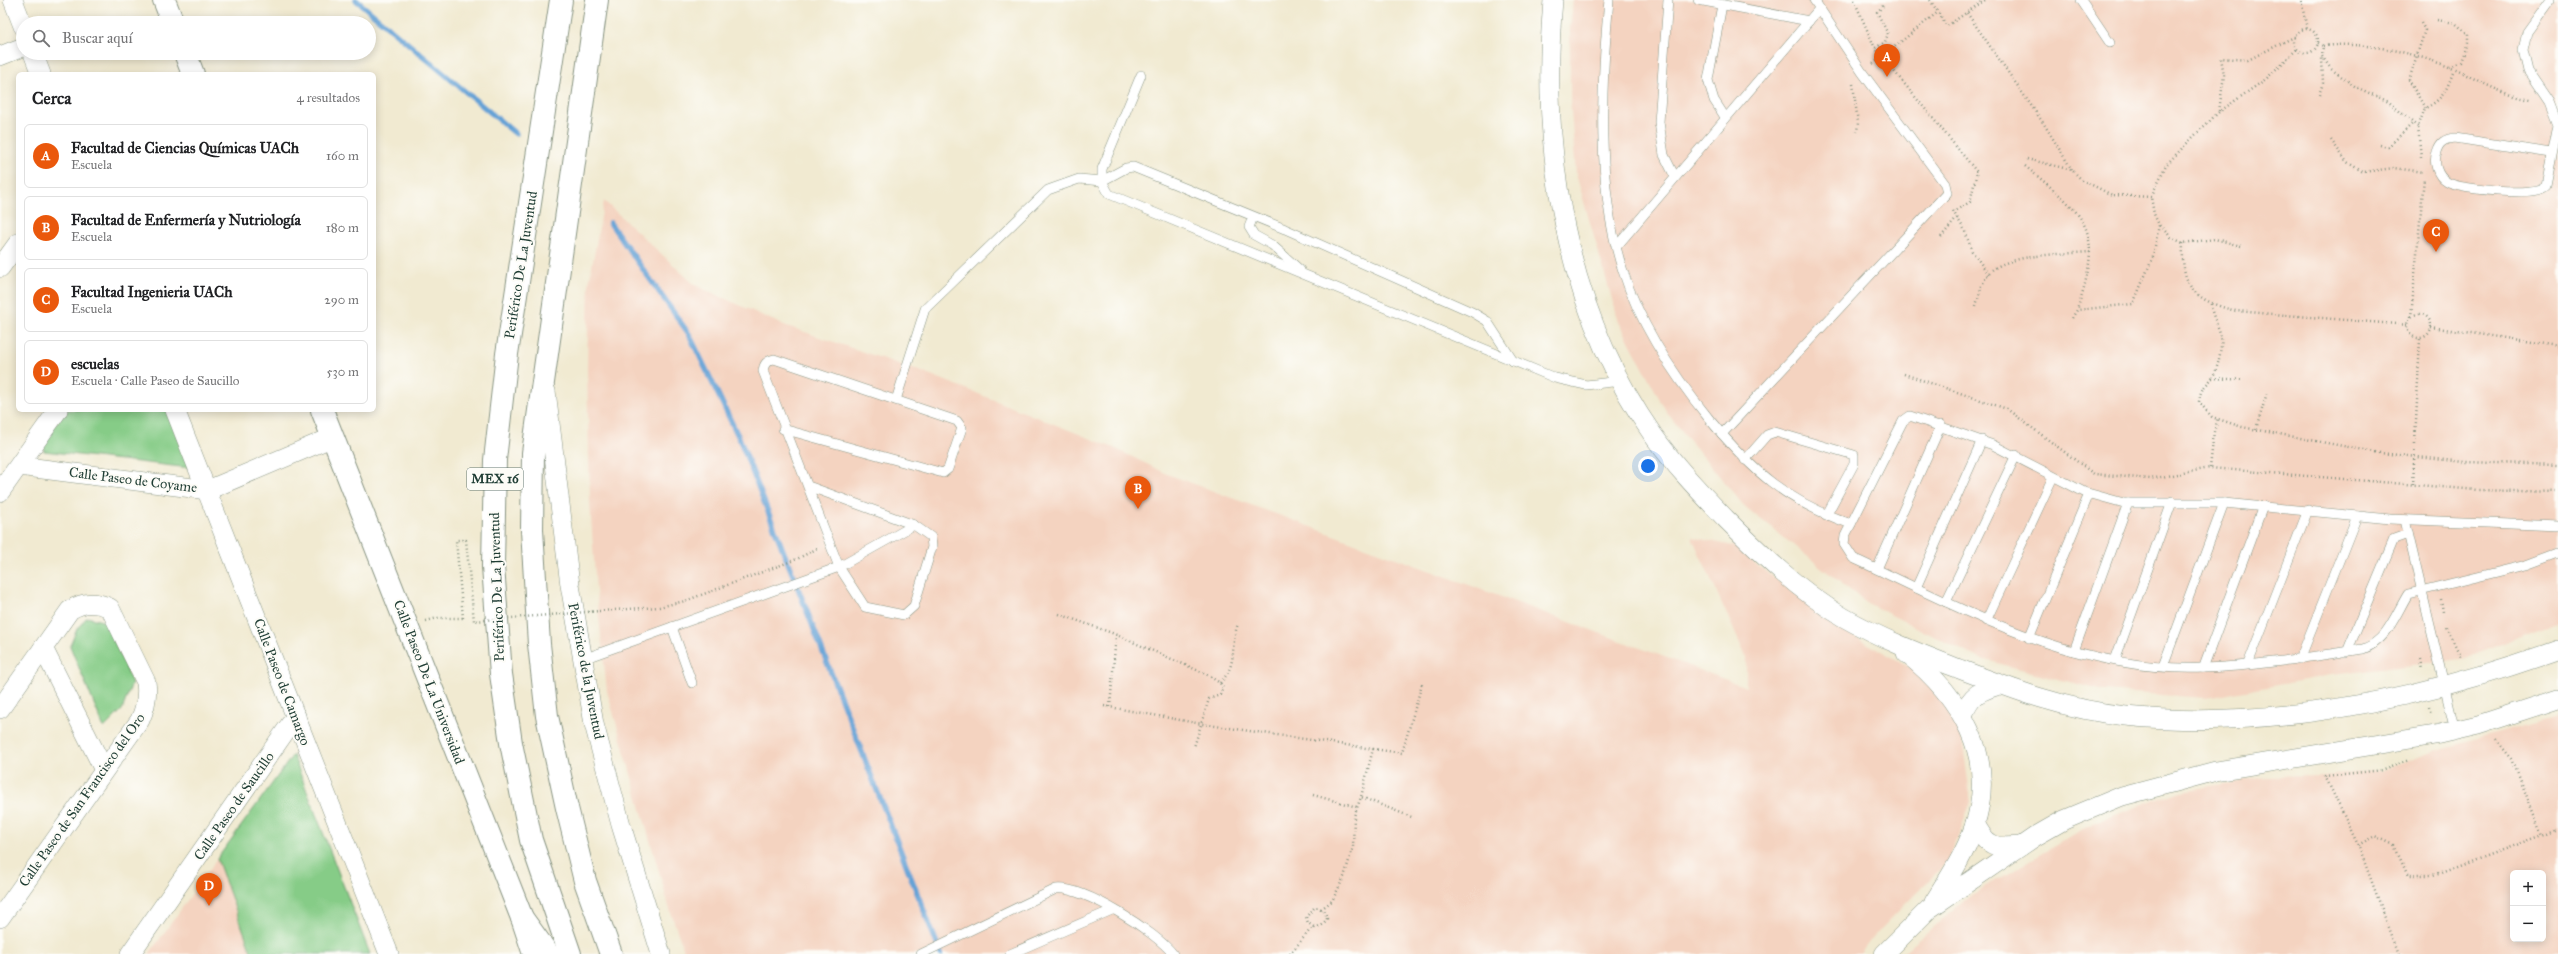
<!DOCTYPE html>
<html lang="es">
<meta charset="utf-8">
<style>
body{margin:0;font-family:"IM FELL Great Primer",serif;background:#f6f6f6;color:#202124}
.controls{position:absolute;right:12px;bottom:12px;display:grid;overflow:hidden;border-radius:6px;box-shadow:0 2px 10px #0003}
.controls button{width:36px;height:36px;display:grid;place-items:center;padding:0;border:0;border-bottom:1px solid #e0e0e0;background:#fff;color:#202124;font:20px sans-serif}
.you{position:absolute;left:1648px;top:466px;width:14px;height:14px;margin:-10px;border:3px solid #fff;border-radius:50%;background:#1a73e8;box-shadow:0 0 0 6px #1a73e833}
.badge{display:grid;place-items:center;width:26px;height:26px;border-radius:50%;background:#ea580c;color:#fff;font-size:13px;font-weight:700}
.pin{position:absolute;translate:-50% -33px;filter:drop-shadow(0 1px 2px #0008)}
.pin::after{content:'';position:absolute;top:21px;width:14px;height:12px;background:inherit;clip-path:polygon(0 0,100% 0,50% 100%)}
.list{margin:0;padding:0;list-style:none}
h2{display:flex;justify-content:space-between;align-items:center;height:52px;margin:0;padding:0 16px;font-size:17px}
h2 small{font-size:13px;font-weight:400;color:#757577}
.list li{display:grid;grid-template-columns:26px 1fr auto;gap:12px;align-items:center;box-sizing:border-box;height:64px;margin:0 8px 8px;padding:0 8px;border:1px solid #e0e0e0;border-radius:6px}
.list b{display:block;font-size:15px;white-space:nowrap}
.list p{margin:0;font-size:13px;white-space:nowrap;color:#757577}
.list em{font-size:13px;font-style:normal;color:#757577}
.icon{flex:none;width:22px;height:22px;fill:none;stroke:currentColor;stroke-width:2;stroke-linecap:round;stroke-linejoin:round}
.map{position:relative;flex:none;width:2558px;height:954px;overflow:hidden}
.search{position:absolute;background:#fff;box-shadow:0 2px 10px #0003;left:16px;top:16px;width:360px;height:44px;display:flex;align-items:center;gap:10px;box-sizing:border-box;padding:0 14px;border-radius:22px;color:#757577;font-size:15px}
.panel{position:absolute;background:#fff;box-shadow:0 2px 10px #0003;left:16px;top:72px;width:360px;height:340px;border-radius:6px}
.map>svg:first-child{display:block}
</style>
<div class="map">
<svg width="2558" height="954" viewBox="0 0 2558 954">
<rect width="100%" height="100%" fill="#fdfcf7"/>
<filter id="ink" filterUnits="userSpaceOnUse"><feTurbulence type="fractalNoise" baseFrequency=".025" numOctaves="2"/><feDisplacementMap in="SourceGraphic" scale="8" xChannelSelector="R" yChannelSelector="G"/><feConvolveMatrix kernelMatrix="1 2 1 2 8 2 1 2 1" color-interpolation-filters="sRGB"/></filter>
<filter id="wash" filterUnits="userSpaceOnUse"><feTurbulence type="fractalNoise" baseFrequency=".012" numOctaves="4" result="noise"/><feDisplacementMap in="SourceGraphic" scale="16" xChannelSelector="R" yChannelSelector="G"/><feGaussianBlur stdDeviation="0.9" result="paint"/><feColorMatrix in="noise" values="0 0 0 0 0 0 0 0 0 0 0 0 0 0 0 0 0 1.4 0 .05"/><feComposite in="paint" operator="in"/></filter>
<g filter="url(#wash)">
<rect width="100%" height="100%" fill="#f1ead1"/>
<g fill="#f4d3c0" fill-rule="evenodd">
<path d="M 1573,0 L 2558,0 L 2558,620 L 2462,659 L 2332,675 L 2206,698 L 2104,691 L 1978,658 L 1865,602 L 1744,506 L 1667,413 L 1618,320 L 1576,174 L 1570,98 L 1570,29 Z"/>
<path d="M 604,201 L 695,285 L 781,324 L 931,375 L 1114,448 L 1167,474 L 1746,687 L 1746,657 L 1692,537 L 1737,547 L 1757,565 L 1848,633 L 1921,673 L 1949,702 L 1961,732 L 1971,802 L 1949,860 L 1873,937 L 1860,954 L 685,954 L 670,910 L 607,691 L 596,590 L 590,502 L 587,368 L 589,283 Z"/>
<path d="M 2558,717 L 2558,954 L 1901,954 L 1970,896 L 2093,823 L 2181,791 L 2267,777 L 2325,776 L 2383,770 L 2440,749 ZM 2513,873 L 2543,873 L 2543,939 L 2513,939 Z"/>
<path d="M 217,859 L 252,954 L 149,954 Z"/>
</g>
<g fill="#86cc87" stroke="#52845e">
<path d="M 66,410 L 168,410 L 190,468 L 44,451 L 42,443 Z"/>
<path d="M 87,617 L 106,622 L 132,683 L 122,710 L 104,728 L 70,646 L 77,629 Z"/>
<path d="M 293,755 L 370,954 L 252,954 L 217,859 Z"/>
</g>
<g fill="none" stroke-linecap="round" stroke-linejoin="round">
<g stroke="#65a2d6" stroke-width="5.5">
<path d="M 356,0 L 516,134"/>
<path d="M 610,223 L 689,334 L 740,440 L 941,954"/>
</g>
</g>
</g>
<g filter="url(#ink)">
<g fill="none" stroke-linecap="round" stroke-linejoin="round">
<defs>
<g id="service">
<path d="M 1609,0 C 1601,84 1596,190 1623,271 C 1640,325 1674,376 1710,420 C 1753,472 1786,501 1851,524"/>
<path d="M 1668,0 L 1659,122 L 1664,155 L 1675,177"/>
<path d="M 1698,0 L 1809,21"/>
<path d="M 2081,0 L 2110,43"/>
<path d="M 2550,0 L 2527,32 L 2523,50 L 2528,71 L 2549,102 L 2558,125 L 2546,186 C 2536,197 2460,190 2447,182 C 2437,176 2433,162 2437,152 C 2440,142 2445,139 2455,138 L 2551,153"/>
<path d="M 1722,5 L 1708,80 L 1714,100 L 1725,117"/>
<path d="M 1141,75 L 1102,169 L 1102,181 L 1109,194 L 1555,378 L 1586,385 L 1621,381"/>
<path d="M 1253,217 L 1249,227 L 1254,235 L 1272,245 L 1300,270"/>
<path d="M 1617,246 L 1819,9"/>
<path d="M 896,400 L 925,309 L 1048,190 L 1079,179 L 1102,181 L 1126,168 L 1133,167 L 1285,229 L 1472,312 L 1487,321 L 1513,361"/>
<path d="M 783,429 L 943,473 L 948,469 L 962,428 L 957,421 L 774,359 C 766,361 764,364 763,371 L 839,567 L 865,607 L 904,615 L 914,606 L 932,547 L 931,537 L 914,525 L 808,486"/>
<path d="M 1722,434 L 1947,193 L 1945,184 L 1862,72 L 1814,0"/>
<path d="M 1745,460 L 1767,435 L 1775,432 L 1854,455 L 1854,464 L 1826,516"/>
<path d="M 2405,520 L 2455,731"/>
<path d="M 2558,526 L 2390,519 L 2224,503 L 2124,503 L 2084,492 L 1993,445 L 1910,416 L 1903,421 L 1845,536 L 1844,544 L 1853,558 C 1964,610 2077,673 2204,668 C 2257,666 2310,657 2363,649 C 2388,640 2395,615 2408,594 L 2526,565 L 2558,553"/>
<path d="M 1877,569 L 1941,425"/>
<path d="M 1916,588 L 1982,440"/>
<path d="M 1946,602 L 2016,455"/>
<path d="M 1986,621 L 2053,477"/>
<path d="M 672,627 L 692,683"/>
<path d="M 2029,638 L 2089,494"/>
<path d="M 2074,651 L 2128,503"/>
<path d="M 2347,652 L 2394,539 L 2408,534"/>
<path d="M 583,659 L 839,567 L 914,525"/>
<path d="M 2300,659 L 2357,516"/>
<path d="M 2115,660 L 2172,502"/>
<path d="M 2248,664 L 2308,510"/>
<path d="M 2163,666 L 2224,503"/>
<path d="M 2203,668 L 2263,506"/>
<path d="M 921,954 L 1056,889 C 1084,886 1156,932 1173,954"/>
<path d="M 1010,954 L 1112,910"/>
</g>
<g id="minor">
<path d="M 13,0 L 23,26"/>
<path d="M 1553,0 C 1540,151 1565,309 1653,435 C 1674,465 1700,492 1725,518 C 1761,554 1799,591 1843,617 C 1880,638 1918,653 1957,668 C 2012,689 2066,710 2126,716 C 2272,731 2421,699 2558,650"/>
<path d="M 33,53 L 41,74"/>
<path d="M 0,56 L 23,47"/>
<path d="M 0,268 L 18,243"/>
<path d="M 546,391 L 570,585 L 594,724 L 621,825 L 661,954"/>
<path d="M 175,410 L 389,954"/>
<path d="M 19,466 L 208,490 L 333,437"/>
<path d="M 0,492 L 58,410"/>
<path d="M 43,648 L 104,770"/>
<path d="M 1906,653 C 1960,696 1998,757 1974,827 C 1965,854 1949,878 1934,902"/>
<path d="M 0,709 L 70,610 C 83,602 96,601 110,608 L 146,682 C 148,696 146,707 140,720 L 0,918"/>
<path d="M 1963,715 C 1971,695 1980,690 2000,685"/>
<path d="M 1975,823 C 1987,848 1996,848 2021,846"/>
<path d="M 130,954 L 296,716"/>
<path d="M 1884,954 L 1929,909 L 2036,836 L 2064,820 L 2122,796 L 2216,771 L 2435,735 L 2478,725 L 2558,699"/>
</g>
<g id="tertiary">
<path d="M 164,0 L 173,23"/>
<path d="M 185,53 L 193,74"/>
<path d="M 322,410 L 522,918 L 534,954"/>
</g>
<g id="trunk">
<path d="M 561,0 L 507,354 L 495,460 L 493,566 L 501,674 L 511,743 L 531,840 L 570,954"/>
<path d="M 597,0 L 533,453 L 532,530 L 539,644 L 547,716 L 567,808 L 585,881 L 611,954"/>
<path d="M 522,918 L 548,954"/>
</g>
</defs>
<use href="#service" stroke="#889482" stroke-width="10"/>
<use href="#minor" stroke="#889482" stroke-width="20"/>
<use href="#tertiary" stroke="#889482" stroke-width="24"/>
<use href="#trunk" stroke="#889482" stroke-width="24"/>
<g stroke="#889482" stroke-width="2.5" stroke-dasharray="1 3" stroke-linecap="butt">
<path d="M 1854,0 L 1875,48"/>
<path d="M 1930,0 L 1947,26 L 1985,0"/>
<path d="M 2301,0 L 2307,29"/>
<path d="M 1883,6 L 1877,12 L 1888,34 L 1885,42 L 1875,48 L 1977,172 L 1970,202 L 1953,212"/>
<path d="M 1967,13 L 2044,124 L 2072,170"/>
<path d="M 2437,20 L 2455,23 L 2468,34 L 2468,43 L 2461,62 L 2450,67"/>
<path d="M 2421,23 L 2425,30 L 2409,80 L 2425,108"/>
<circle cx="2306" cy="41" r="12"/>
<path d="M 2318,43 L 2323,46 L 2322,56 L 2331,69 L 2356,87 L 2389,102 L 2413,123"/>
<path d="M 2323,46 C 2363,41 2412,52 2449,67 C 2480,80 2496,93 2531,100"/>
<path d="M 1873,64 L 1938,12"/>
<path d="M 1853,84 L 1858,123 L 1857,132"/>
<path d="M 2319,95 L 2323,83 L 2322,57"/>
<path d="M 2219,111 L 2224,75 L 2221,58 L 2248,60 L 2296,36"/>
<path d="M 2331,140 L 2347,162 L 2363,172 L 2394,168 L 2424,172"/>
<path d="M 2380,145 L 2388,147 L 2413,123 L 2418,127"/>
<path d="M 2421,157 L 2418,127 L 2425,108 C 2443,100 2447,89 2454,70"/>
<path d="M 2027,159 L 2072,170 L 2082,180 L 2112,195 L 2151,197"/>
<path d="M 2025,166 C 2087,217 2105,227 2077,310"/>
<path d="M 1953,211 L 1964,229 L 1972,251 L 1989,275"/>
<path d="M 1941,237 L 1957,218"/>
<path d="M 2183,243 C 2181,288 2194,300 2236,311 L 2408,325"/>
<path d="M 2241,246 L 2215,239 L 2183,243 L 2171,237 L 2159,225 L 2154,214 L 2151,197 L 2166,165 L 2194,136 L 2219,112 L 2266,79 L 2297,49"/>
<path d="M 2211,304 C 2211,318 2224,332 2221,346 C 2220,356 2218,367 2213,376 C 2206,388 2201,385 2199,402 L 2212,417 L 2242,427 L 2380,453 L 2464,462 L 2558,465"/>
<path d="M 1976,306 C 1979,295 1983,277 1992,270 C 2013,254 2064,254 2090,252"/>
<circle cx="2419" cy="326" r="12"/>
<path d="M 2411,317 L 2424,178"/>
<path d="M 2072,318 L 2077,310 L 2133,304 L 2153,257 L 2159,225"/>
<path d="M 2431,327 L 2558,346"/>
<path d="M 1904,374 L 2007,409 L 2094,474 L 2150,479 L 2210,468 L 2478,490 L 2558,492"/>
<path d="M 2212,378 L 2243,380"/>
<path d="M 2256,429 L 2267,393"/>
<path d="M 2210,468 L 2214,432 L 2218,418"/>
<path d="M 2413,484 L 2420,339"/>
<path d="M 2441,599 L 2443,612"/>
<path d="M 599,611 L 659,607 L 685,601 L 797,559 L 818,548"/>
<path d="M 1059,614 L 1112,633 L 1206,674 L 1220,683 L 1223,688 L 1220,695 L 1209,699 L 1194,747"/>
<path d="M 426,621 L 438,618 L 463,618"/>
<path d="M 2446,627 L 2462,659"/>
<path d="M 2421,658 L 2423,669"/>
<path d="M 1220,683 C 1239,663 1229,648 1238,624"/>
<path d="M 1104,706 L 1202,724 L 1373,749 L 1361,797"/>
<path d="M 1110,707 L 1116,635"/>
<path d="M 2429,707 L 2431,714"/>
<path d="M 2496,740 L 2512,759 L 2542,835 L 2558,829"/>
<path d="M 1373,749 L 1402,753 L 1422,684"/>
<path d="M 1313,795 L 1357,807"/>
<path d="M 2358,845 L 2375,836 L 2394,845 L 2408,876 L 2433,876 L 2542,835"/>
<path d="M 1321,909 L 1332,901 L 1344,877 L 1353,847 L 1354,816 L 1361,797 L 1414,818"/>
<path d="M 1290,954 L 1310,930 L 1322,925 L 1327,919 C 1326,912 1323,909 1315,907 L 1306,917 L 1308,923 L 1314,927"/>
<path d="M 2399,954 L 2358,845 L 2325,776 L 2383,770 L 2409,760"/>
</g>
<use href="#service" stroke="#fff" stroke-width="9"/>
<use href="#minor" stroke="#fff" stroke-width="19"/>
<use href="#tertiary" stroke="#fff" stroke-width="22"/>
<use href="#trunk" stroke="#fff" stroke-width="22"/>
<path stroke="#889482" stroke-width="2.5" stroke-dasharray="1 3" stroke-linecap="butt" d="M 463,618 L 456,540 L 466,540 L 474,621 L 599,611"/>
</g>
</g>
<g text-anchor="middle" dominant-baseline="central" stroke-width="4" stroke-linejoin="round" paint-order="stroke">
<rect fill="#fdfcf7" stroke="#62766e" stroke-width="1" x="467" y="468" width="56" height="22" rx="3"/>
<g font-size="13" font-weight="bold" fill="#1f3d34">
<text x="495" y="479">MEX 16</text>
</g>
<g font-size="14" fill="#1f3d34" stroke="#fdfcf7">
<text transform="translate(521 265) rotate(-81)">Periférico De La Juventud</text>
<text transform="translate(133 480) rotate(7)">Calle Paseo de Coyame</text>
<text transform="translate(497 587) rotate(-92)">Periférico De La Juventud</text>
<text transform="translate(586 671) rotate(79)">Periférico de la Juventud</text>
<text transform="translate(282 682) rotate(69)">Calle Paseo de Camargo</text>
<text transform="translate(429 682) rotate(69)">Calle Paseo De La Universidad</text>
<text transform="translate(82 800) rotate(-55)">Calle Paseo de San Francisco del Oro</text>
<text transform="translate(234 806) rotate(-55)">Calle Paseo de Saucillo</text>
</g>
</g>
</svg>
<div class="controls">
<button>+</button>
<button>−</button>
</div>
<div class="you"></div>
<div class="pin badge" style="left:1887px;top:77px">A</div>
<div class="pin badge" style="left:1138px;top:509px">B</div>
<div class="pin badge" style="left:2436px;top:252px">C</div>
<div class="pin badge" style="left:209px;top:906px">D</div>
<div class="search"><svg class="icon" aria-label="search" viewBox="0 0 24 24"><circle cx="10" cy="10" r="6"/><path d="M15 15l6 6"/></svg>Buscar aquí</div>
<section class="panel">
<h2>Cerca<small>4 resultados</small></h2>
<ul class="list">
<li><span class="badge">A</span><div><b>Facultad de Ciencias Químicas UACh</b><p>Escuela</p></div><em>160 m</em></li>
<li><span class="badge">B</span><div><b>Facultad de Enfermería y Nutriología</b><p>Escuela</p></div><em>180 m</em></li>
<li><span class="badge">C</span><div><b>Facultad Ingenieria UACh</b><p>Escuela</p></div><em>290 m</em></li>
<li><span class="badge">D</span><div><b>escuelas</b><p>Escuela · Calle Paseo de Saucillo</p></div><em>530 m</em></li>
</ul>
</section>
</div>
